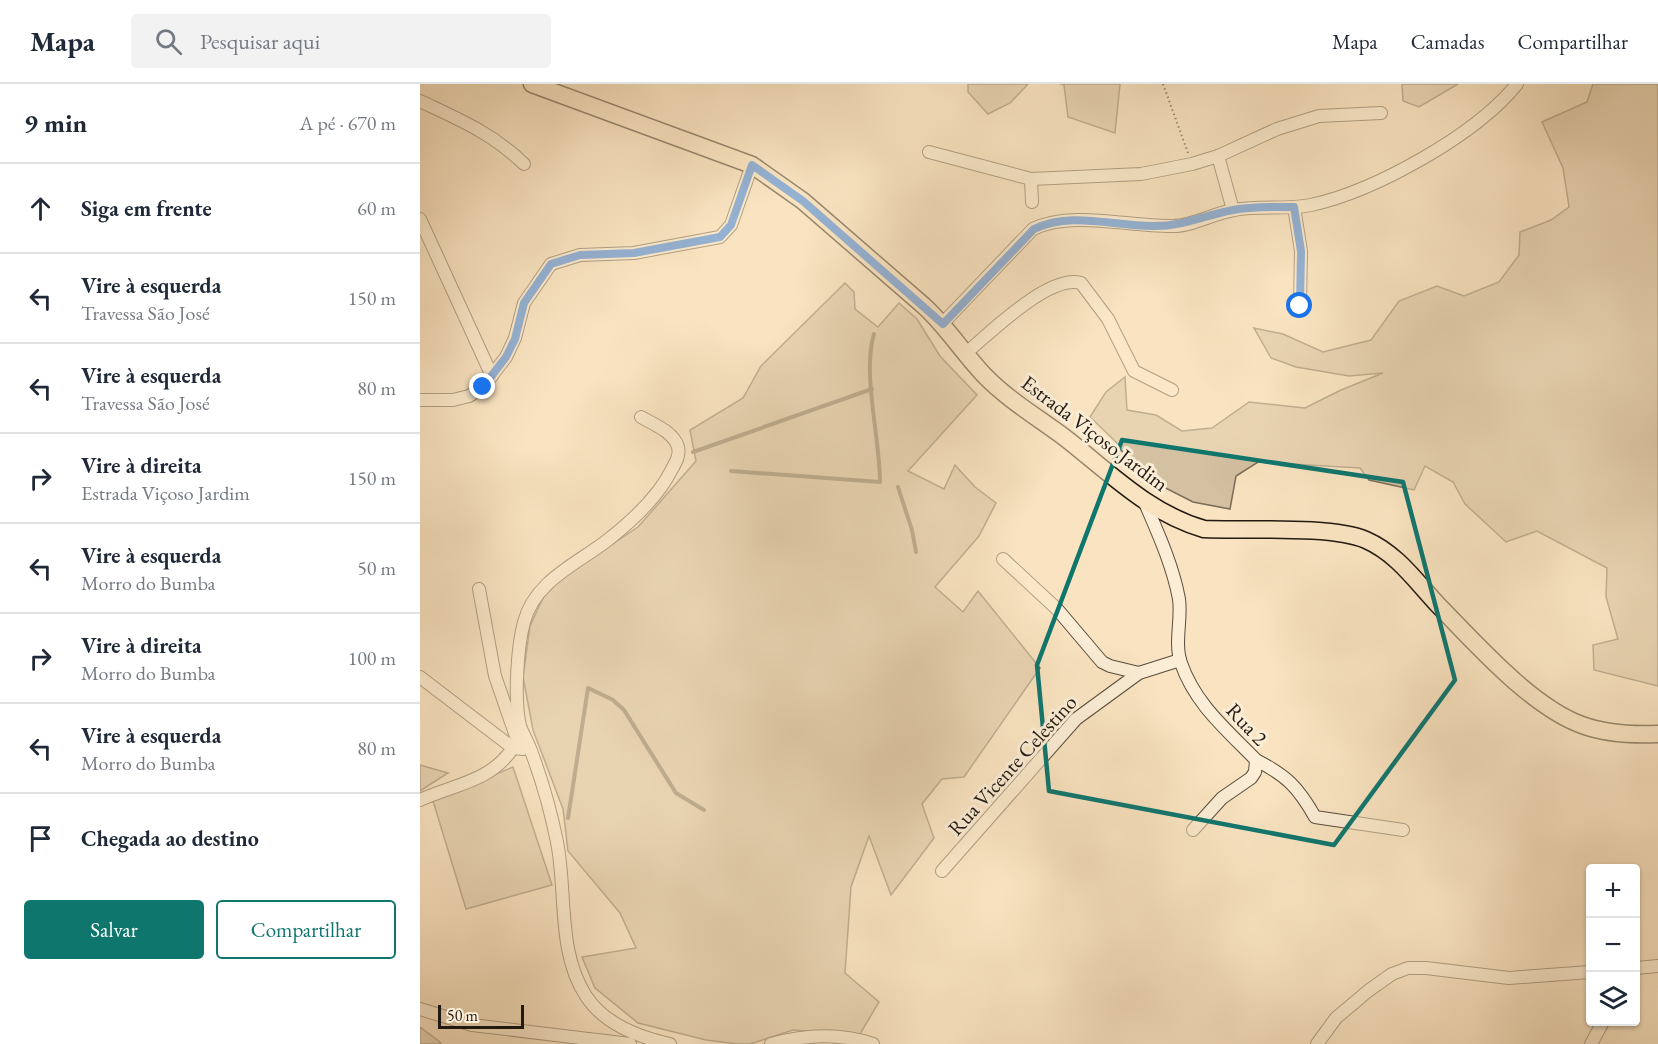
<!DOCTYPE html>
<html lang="pt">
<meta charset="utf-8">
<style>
body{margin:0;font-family:"EB Garamond",serif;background:#f2f2f3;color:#1f2937}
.controls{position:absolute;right:18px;bottom:18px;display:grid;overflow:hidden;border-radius:6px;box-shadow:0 2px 4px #0004}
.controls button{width:54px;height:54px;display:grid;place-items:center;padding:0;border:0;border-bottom:2px solid #e0e1e3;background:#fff;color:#1f2937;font:30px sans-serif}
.scale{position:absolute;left:18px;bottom:15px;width:86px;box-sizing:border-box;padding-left:6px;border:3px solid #221a10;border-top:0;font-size:16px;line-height:21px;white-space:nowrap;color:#221a10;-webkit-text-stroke:4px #fbedd6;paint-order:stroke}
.stop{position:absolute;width:18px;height:18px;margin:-14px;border:4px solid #1a73e8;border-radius:50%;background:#fff}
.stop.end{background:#1a73e8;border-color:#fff;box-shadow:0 2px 6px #0008}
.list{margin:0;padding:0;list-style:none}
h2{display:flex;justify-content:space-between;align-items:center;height:78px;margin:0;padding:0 24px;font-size:26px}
h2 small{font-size:20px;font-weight:400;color:#747a83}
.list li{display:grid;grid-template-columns:39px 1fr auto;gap:18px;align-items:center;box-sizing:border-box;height:90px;padding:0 24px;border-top:2px solid #e0e1e3}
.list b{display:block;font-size:22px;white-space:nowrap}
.list p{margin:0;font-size:20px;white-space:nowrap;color:#747a83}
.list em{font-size:20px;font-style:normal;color:#747a83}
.actions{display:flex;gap:12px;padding:18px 24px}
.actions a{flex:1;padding:14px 0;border:2px solid #0f766e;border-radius:6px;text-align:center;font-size:21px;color:#0f766e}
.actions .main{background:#0f766e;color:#fff}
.icon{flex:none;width:33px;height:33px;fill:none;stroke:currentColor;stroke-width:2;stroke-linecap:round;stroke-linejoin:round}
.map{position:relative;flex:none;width:1238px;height:960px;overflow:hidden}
header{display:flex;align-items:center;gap:36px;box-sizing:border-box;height:84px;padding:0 30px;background:#fff;border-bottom:2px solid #e0e1e3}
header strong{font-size:28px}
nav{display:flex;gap:33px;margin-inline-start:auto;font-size:21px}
.search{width:420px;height:54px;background:#f2f2f3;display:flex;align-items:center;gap:15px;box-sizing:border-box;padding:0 21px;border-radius:6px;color:#747a83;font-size:22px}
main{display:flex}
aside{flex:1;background:#fff}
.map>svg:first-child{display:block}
</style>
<header>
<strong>Mapa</strong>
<div class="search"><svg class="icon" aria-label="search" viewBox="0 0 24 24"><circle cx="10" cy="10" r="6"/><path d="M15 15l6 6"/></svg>Pesquisar aqui</div>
<nav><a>Mapa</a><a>Camadas</a><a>Compartilhar</a></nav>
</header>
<main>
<aside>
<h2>9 min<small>A pé · 670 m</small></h2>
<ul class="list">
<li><svg class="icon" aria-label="ahead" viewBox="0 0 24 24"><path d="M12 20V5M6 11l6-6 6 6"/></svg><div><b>Siga em frente</b></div><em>60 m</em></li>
<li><svg class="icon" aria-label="left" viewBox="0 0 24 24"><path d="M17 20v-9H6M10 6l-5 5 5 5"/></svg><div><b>Vire à esquerda</b><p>Travessa São José</p></div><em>150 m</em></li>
<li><svg class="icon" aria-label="left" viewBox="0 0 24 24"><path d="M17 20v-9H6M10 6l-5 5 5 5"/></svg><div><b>Vire à esquerda</b><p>Travessa São José</p></div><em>80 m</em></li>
<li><svg class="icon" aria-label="right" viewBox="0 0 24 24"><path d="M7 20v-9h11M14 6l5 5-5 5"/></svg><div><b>Vire à direita</b><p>Estrada Viçoso Jardim</p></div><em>150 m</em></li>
<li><svg class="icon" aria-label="left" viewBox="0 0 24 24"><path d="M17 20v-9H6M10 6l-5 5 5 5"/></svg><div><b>Vire à esquerda</b><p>Morro do Bumba</p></div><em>50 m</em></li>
<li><svg class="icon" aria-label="right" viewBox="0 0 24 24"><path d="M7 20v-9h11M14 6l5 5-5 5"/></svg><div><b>Vire à direita</b><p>Morro do Bumba</p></div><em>100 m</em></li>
<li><svg class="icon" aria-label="left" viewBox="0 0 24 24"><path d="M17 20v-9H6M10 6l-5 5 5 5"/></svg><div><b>Vire à esquerda</b><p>Morro do Bumba</p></div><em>80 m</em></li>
<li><svg class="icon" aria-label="arrive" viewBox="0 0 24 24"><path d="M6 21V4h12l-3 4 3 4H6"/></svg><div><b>Chegada ao destino</b></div></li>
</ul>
<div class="actions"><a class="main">Salvar</a><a>Compartilhar</a></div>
</aside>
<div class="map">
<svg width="1238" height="960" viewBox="0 0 1238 960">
<rect width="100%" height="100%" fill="#f9e3c0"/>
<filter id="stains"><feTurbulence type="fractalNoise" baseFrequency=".00333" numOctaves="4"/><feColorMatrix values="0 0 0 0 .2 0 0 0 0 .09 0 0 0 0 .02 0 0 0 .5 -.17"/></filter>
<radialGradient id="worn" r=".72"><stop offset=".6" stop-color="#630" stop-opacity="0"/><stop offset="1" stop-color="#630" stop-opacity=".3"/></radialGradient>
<g fill="#d4c1a2" stroke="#7b6e59" stroke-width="1.5">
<path d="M 548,0 L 608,0 L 590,19 L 568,30 L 548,8 Z"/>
<path d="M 640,0 L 700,0 L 695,49 L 648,33 L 644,1 Z"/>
<path d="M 982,0 L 1038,0 L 999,23 L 983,17 Z"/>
<path d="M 1173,0 L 1238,0 L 1238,602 L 1174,586 L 1173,561 L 1198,555 L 1186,513 L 1187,484 L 1117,447 L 1086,458 L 1045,420 L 1033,398 L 1005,382 L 994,406 L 949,396 L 940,384 L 838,378 L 816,392 L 810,425 L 773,418 L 716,389 L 696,358 L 670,333 L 686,308 L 705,293 L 707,326 L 736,331 L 762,347 L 792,344 L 829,318 L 885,324 L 921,306 L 963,289 L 929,292 L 876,283 L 851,274 L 834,244 L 863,250 L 903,268 L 951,256 L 979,217 L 1017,202 L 1044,212 L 1079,198 L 1099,171 L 1100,148 L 1131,136 L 1149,123 L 1143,84 L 1122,38 L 1167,18 Z"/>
<path d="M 425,199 L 434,208 L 435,225 L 458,243 L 479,219 L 497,235 L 520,272 L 557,311 L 488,387 L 524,405 L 535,381 L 555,403 L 576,419 L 559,452 L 515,503 L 543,528 L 558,507 L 620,584 L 544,693 L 522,695 L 502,720 L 514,754 L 471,811 L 449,752 L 431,803 L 425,889 L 459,918 L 440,950 L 373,946 L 330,960 L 318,960 L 286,956 L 218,939 L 175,904 L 162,873 L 216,864 L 200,829 L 148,767 L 143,725 L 113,646 L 103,593 L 110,542 L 128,503 L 218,443 L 276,377 L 270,346 L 323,314 L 341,282 Z"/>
<path d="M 0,681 L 28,689 L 0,707 Z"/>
<path d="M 93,683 L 132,801 L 46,825 L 13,717 Z"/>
<path d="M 0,943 L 20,958 L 21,960 L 0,960 Z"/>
</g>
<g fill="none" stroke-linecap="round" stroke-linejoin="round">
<g stroke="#776a56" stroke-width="4">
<path d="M 273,368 L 452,305"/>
<path d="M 311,387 L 460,398 C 460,354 442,289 454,250"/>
<path d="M 478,403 L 492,446 L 496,468"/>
<path d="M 148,734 L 168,604 L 193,616 L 204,626 L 256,709 L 284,726"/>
</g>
<defs>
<g id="minor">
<path d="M 0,17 C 40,36 72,49 104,80"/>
<path d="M 509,68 L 611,95 L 721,90 L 772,80 L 798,72 L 857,45 L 899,32 L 961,29"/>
<path d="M 798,72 L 813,126"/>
<path d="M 611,95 L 612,118"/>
<path d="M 874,123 L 881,167 L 880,222"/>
<path d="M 0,135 L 72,292"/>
<path d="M 523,239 L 613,145 C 652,126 709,143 753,142 C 773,142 794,129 814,126 C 839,121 866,126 891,121 C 955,107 1056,51 1097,0"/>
<path d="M 546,269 C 570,249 629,190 661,199 L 688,235 L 714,287 L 752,306"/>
<path d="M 0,316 L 33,316 L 49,312 L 63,303 L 86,273 L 95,254 L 104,219 L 131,180 L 160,171 L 214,169 L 300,153 L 311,141 L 332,81"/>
<path d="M 221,333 C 233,340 254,348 258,363 C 260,371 256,378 252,385 C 239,412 213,436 189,455 C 159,479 115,496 104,538 C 97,564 94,616 100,642 C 103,650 108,658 111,667 C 122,696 131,728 137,758 C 147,808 137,868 166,912 C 184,940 218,953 250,960"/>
<path d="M 725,419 C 738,449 753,482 759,515 C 762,535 754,559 761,579 C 775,620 807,646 836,676 L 835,688 L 831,694 L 802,714 L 773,746"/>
<path d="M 583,475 L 637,525 L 682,578 L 690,582 L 719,589"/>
<path d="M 59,505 L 75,592 L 100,664"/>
<path d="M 0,593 L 93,664 L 103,665"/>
<path d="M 836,676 C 867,692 878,703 895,733 L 983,746"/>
<path d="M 0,716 C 35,700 70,698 93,664"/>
<path d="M 522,787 L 656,635 L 719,589 L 760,576"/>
<path d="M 1216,884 L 1238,882"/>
<path d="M 0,925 L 52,941 L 210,960"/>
<path d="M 351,960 C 384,951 420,949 453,960"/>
<path d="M 897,960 L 916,934 L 948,907 L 972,890 L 988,884 L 1006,884 L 1089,894 L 1170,888"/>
<path d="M 1171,960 L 1183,938"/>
</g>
<path id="major" d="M 112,0 L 332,81 L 383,117 L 504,222 C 527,243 543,269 564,291 C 587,315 617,333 644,353 C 688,387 728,429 784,445 C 825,447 911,441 946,456 C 978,470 997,499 1020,523 C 1057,561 1112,623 1162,641 C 1186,650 1213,651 1238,650"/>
</defs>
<use href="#minor" stroke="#584c3c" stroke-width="14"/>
<use href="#major" stroke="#221a10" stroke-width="19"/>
<path stroke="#221a10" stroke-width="2" stroke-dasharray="1.5 3" stroke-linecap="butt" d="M 743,0 L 768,69"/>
<use href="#minor" stroke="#fbedd6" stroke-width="12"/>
<use href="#major" stroke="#f9e3c0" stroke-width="16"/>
</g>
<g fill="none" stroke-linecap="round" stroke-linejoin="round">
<path stroke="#1a73e8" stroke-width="8" d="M 63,303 L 86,273 L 95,255 L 104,219 L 131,180 L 160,171 L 214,169 L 300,153 L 311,141 L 332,81 L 383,117 L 523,240 L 614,145 C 651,127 692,142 732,142 C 762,143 785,131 813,126 C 833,122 854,123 874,123 L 881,167 L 880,222"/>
</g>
<path d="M0 0H1238V960H0ZM 702,356 L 983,398 L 1035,596 L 914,761 L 629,707 L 617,581 Z" fill="#f9e3c0" fill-opacity=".55" fill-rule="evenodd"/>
<path fill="none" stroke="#0f766e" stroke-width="4.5" stroke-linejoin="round" d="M 702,356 L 983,398 L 1035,596 L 914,761 L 629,707 L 617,581 Z"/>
<g text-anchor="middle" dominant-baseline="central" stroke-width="6" stroke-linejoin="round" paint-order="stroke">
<g font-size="21" fill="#221a10" stroke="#fbedd6">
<text transform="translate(675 349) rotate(37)">Estrada Viçoso Jardim</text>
<text transform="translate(827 640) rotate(47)">Rua 2</text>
<text transform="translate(592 681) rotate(-48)">Rua Vicente Celestino</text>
</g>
</g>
<rect width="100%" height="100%" filter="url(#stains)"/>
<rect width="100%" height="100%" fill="url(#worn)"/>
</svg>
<div class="controls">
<button>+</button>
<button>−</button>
<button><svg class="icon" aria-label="layers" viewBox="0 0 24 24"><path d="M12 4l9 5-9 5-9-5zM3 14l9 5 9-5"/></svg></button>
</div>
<div class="scale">50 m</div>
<div class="stop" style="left:880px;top:222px"></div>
<div class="stop end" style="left:63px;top:303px"></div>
</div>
</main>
